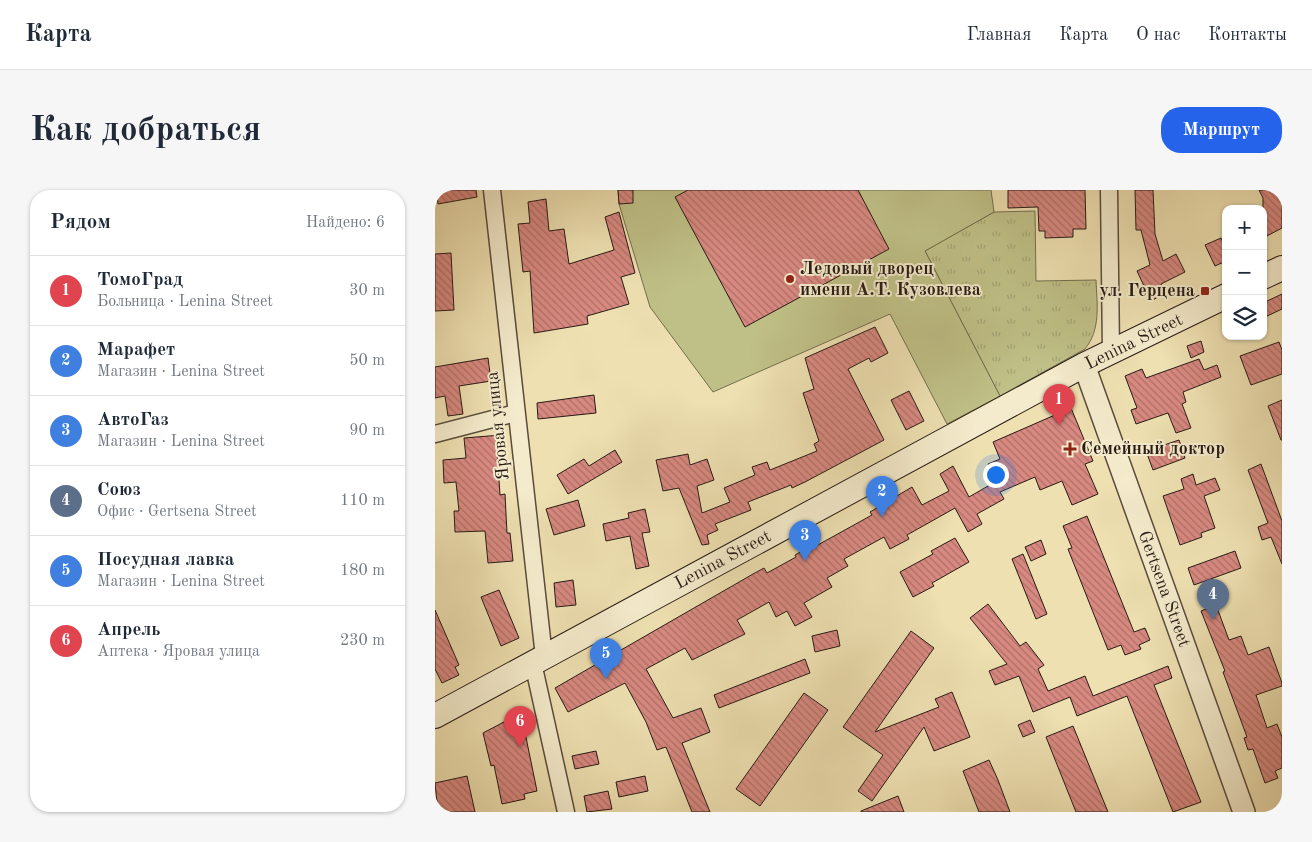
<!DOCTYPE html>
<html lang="ru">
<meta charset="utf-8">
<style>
body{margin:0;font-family:"Old Standard TT",serif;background:#f6f6f7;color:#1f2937}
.controls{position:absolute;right:15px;top:15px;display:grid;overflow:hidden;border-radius:10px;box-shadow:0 1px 4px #0004}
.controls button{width:45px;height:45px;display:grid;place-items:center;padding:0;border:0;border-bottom:1px solid #e0e1e3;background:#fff;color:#1f2937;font:25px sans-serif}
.you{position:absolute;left:560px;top:284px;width:18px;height:18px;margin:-12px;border:4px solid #fff;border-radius:50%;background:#1a73e8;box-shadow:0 0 0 8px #1a73e833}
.badge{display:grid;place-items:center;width:32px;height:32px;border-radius:50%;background:#2563eb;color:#fff;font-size:16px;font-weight:700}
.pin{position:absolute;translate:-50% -41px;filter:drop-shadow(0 1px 2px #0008)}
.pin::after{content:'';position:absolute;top:26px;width:18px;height:15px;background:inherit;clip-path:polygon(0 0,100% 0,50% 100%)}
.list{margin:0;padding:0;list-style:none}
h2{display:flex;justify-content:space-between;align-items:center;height:65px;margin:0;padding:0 20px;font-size:21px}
h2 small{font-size:16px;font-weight:400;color:#747a83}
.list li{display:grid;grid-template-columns:32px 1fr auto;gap:15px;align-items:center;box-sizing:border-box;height:70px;padding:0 20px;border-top:1px solid #e0e1e3}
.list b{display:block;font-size:19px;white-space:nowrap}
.list p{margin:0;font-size:16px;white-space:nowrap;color:#747a83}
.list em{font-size:16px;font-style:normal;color:#747a83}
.icon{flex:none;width:28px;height:28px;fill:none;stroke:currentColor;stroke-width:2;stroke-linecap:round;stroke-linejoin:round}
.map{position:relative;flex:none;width:847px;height:622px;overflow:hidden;border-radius:20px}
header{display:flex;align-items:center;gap:30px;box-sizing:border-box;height:70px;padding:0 25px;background:#fff;border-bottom:1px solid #e0e1e3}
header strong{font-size:24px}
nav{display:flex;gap:28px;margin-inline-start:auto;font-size:18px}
.intro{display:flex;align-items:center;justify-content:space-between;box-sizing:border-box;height:120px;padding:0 30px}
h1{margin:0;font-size:35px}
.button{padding:12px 22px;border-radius:20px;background:#2563eb;color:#fff;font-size:18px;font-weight:700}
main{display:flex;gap:30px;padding:0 30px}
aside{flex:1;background:#fff;border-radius:20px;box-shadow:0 1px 4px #0004}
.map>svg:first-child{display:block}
</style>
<header>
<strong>Карта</strong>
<nav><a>Главная</a><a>Карта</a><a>О нас</a><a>Контакты</a></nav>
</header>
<div class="intro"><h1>Как добраться</h1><a class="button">Маршрут</a></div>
<main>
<aside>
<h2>Рядом<small>Найдено: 6</small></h2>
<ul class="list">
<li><span class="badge" style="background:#e0444e">1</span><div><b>ТомоГрад</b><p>Больница · Lenina Street</p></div><em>30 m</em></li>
<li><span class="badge" style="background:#3f7fe0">2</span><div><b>Марафет</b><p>Магазин · Lenina Street</p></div><em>50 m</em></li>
<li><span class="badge" style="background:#3f7fe0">3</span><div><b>АвтоГаз</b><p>Магазин · Lenina Street</p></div><em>90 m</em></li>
<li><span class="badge" style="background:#5c6f8a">4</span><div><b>Союз</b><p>Офис · Gertsena Street</p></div><em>110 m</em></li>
<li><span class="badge" style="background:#3f7fe0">5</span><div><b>Посудная лавка</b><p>Магазин · Lenina Street</p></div><em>180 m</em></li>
<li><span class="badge" style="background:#e0444e">6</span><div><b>Апрель</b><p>Аптека · Яровая улица</p></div><em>230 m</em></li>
</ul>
</aside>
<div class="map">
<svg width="847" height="622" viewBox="0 0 847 622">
<defs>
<pattern id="grass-tufts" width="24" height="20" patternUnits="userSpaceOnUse" patternTransform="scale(1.25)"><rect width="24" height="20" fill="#bfc087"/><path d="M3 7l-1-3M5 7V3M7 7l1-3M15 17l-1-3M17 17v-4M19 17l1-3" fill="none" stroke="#a4a474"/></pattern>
<pattern id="building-back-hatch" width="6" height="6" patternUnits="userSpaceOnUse" patternTransform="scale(1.25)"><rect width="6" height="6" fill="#d88980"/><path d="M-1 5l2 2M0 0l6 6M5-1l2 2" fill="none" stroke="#af6f68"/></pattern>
</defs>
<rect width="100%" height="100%" fill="#eee0b1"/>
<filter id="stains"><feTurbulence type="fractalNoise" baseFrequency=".004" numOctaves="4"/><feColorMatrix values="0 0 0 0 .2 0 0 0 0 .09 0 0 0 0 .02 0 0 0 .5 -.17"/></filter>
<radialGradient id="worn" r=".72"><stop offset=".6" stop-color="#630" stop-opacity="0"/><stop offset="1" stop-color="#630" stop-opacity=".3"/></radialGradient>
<path fill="url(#grass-tufts)" stroke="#736e4e" d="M 600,21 L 601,91 L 661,90 C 662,115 666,139 650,159 L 565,206 L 490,61 L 559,22 Z"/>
<path fill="#bfc087" stroke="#736e4e" d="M 183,0 L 556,0 L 559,22 L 490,61 L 565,206 L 512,234 L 455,124 L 278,202 L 215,117 L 184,14 Z"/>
<g fill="url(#building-back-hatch)" stroke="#271b15">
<path d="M 1,0 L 41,0 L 42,7 L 3,14 Z"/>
<path d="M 183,0 L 198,0 L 198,13 L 184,14 Z"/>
<path d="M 253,0 L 423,0 L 454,59 L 310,137 L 240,7 Z"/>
<path d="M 573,0 L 650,0 L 651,39 L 638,39 L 638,47 L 610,48 L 610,41 L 604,41 L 603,17 L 573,18 Z"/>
<path d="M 700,0 L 718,0 L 720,44 L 728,71 L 741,64 L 750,82 L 726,94 L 730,103 L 716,111 L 702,81 L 715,75 L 706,40 L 701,40 Z"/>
<path d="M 824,0 L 843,0 L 847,7 L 847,38 L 828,48 L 828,8 Z"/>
<path d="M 111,9 L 114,41 L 129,39 L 134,74 L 179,60 L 170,27 L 184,22 L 200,83 L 186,87 L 194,114 L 152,126 L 153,134 L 99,143 L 95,81 L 88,82 L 83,34 L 95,33 L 93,12 Z"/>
<path d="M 786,48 L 791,58 L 791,71 L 780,76 L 770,55 Z"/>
<path d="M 16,63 L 19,120 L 0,121 L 0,64 Z"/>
<path d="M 847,104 L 847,119 L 828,128 L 828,113 Z"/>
<path d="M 440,137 L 453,163 L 436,172 L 434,168 L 413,179 L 449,250 L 370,292 L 357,298 L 356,295 L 313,312 L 316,320 L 280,334 L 283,340 L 272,345 L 274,354 L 267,355 L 244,298 L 228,301 L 221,270 L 253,264 L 255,275 L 272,269 L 279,290 L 262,296 L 267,323 L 295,312 L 289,298 L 320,285 L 317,277 L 332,272 L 335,280 L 382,261 L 379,254 L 384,251 L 368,203 L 379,199 L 370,168 Z"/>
<path d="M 766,151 L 769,162 L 756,168 L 752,156 Z"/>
<path d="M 844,152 L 847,160 L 847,184 L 816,195 L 805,166 Z"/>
<path d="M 53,168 L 56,191 L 24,196 L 28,224 L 13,226 L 10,206 L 0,208 L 0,177 Z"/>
<path d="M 764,169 L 769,180 L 782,175 L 786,187 L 748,202 L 751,212 L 747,214 L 756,238 L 741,243 L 733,223 L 701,234 L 696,220 L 702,218 L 690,186 L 707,179 L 711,188 Z"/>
<path d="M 474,201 L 489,231 L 471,240 L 456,210 Z"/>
<path d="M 159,205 L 161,223 L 103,229 L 102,213 Z"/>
<path d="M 847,210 L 847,250 L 846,250 L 833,216 Z"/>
<path d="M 636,218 L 658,271 L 650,274 L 663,304 L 637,315 L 627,291 L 605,300 L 600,287 L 565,302 L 569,309 L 542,324 L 547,334 L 533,342 L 520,318 L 472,345 L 474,349 L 455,359 L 449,347 L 409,369 L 413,376 L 392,388 L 397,397 L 369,413 L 377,427 L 360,436 L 352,421 L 341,427 L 334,412 L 302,430 L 310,444 L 257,470 L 250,458 L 211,479 L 238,528 L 266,518 L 275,542 L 247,553 L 275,622 L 257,622 L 231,557 L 222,560 L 211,532 L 190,493 L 133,522 L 120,498 L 318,384 L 329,378 L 332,383 L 361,367 L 360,365 L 380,354 L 381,356 L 437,325 L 435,322 L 477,297 L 487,315 L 514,301 L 505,284 L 518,276 L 534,307 L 560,292 L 563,298 L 553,274 L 565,269 L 558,252 Z"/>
<path d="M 66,245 L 67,259 L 62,260 L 65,305 L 70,304 L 72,343 L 75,343 L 78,371 L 53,373 L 50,341 L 20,342 L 19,321 L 24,321 L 21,292 L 9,293 L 8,270 L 31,268 L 29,248 Z"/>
<path d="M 744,250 L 750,268 L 718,280 L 711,261 Z"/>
<path d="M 180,260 L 187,272 L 133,304 L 122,285 L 149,269 L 154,276 Z"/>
<path d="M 826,274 L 847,331 L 847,374 L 836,347 L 827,350 L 823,337 L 833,333 L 813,280 Z"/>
<path d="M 758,284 L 761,295 L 780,288 L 785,300 L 769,306 L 780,338 L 766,343 L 767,347 L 745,355 L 728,306 L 749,299 L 746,289 Z"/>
<path d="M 143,310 L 150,336 L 119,345 L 111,319 Z"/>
<path d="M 210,319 L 215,342 L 207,343 L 214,376 L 201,379 L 195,346 L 171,351 L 168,334 L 194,328 L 193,323 Z"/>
<path d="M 652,326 L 699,442 L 710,438 L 715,450 L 704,455 L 706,459 L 690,465 L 686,455 L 673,460 L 633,359 L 637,358 L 628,336 Z"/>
<path d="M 520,348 L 534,372 L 497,393 L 499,396 L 478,407 L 465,382 L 498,364 L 496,361 Z"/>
<path d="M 606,350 L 611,364 L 596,371 L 590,357 Z"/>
<path d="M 800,361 L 806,378 L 759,395 L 753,378 Z"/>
<path d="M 588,364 L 612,424 L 601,429 L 577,369 Z"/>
<path d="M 138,390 L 141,415 L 121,417 L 119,393 Z"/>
<path d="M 64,400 L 84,448 L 66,456 L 46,407 Z"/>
<path d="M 553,414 L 585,456 L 591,452 L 609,475 L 603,479 L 613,501 L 650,486 L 658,506 L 733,476 L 737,488 L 719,495 L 766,612 L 738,622 L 692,506 L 642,526 L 635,507 L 598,522 L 584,486 L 560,495 L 554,481 L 572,474 L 535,428 Z"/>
<path d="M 781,415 L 794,450 L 806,446 L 813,465 L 834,457 L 847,493 L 847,496 L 821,505 L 832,538 L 842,534 L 847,547 L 847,578 L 840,581 L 843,588 L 830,593 L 818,559 L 813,560 L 809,548 L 812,547 L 788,482 L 790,481 L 766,421 Z"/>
<path d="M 0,420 L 24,475 L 20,477 L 24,485 L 7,493 L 0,479 Z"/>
<path d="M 402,440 L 405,456 L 380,462 L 377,446 Z"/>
<path d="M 476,441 L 499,458 L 440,542 L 504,517 L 500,509 L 517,502 L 535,547 L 499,561 L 489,537 L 437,611 L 423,601 L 448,565 L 408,537 Z"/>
<path d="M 370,469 L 375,483 L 284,518 L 279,505 Z"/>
<path d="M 369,503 L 393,520 L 325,616 L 301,599 Z"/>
<path d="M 86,523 L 102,601 L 89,604 L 90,609 L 67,614 L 59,575 L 56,576 L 48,543 Z"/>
<path d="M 595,530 L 600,542 L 588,547 L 583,535 Z"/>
<path d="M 638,536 L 673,622 L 641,622 L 611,547 Z"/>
<path d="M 161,561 L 164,574 L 140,579 L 137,566 Z"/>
<path d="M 554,570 L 563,590 L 575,622 L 544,622 L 528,581 Z"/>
<path d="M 32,586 L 40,622 L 3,622 L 0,593 Z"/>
<path d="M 210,586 L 213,601 L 184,607 L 181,592 Z"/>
<path d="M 173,601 L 177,619 L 152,622 L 149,606 Z"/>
<path d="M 463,606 L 469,622 L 426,622 L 426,621 Z"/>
</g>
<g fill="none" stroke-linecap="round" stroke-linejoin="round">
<defs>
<g id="minor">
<path d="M 57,0 L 109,467"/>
<path d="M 674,0 L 676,162"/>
<path d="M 0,244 L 81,223"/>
<path d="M 98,473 L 131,622"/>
</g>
<path id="tertiary" d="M 649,175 L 809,622"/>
<g id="secondary">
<path d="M 828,87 L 847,78"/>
<path d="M 0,526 L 649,175 L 791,106"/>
</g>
</defs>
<use href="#minor" stroke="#594c3c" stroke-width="19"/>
<use href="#tertiary" stroke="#594c3c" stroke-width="24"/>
<use href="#secondary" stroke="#271b15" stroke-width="26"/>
<use href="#minor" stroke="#f4ebcc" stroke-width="16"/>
<use href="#tertiary" stroke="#f4ebcc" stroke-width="21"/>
<use href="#secondary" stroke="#f4ebcc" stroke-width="24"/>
</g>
<g fill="#8f2418" stroke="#f4ebcc" stroke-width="2">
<circle cx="355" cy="89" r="5"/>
<rect x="765" y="96" width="10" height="10" rx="2.5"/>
<path d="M632.5 251.5h5v5h5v5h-5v5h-5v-5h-5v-5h5z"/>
</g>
<g text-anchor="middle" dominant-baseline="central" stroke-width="4" stroke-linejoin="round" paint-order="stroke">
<g font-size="18" font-weight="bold" fill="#271b15" stroke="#f4ebcc" text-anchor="start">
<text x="365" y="79">Ледовый дворец<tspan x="365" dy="21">имени А.Т. Кузовлева</tspan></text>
<text x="760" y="101" text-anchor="end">ул. Герцена</text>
<text x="646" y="259">Семейный доктор</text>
</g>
<g font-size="18" fill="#271b15" stroke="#f4ebcc">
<text transform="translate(699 152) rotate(-26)">Lenina Street</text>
<text transform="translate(63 236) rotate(-96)">Яровая улица</text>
<text transform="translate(288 370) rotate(-28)">Lenina Street</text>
<text transform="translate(729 399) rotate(70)">Gertsena Street</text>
</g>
</g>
<rect width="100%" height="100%" filter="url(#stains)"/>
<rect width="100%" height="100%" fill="url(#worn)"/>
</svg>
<div class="controls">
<button>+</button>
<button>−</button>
<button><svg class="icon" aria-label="layers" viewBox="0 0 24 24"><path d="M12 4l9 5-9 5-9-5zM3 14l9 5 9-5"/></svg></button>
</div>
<div class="you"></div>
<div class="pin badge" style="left:624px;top:235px;background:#e0444e">1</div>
<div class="pin badge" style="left:447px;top:327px;background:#3f7fe0">2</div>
<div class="pin badge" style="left:370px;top:371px;background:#3f7fe0">3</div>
<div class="pin badge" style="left:778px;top:430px;background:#5c6f8a">4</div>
<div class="pin badge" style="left:171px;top:489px;background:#3f7fe0">5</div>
<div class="pin badge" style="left:85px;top:557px;background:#e0444e">6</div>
</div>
</main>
